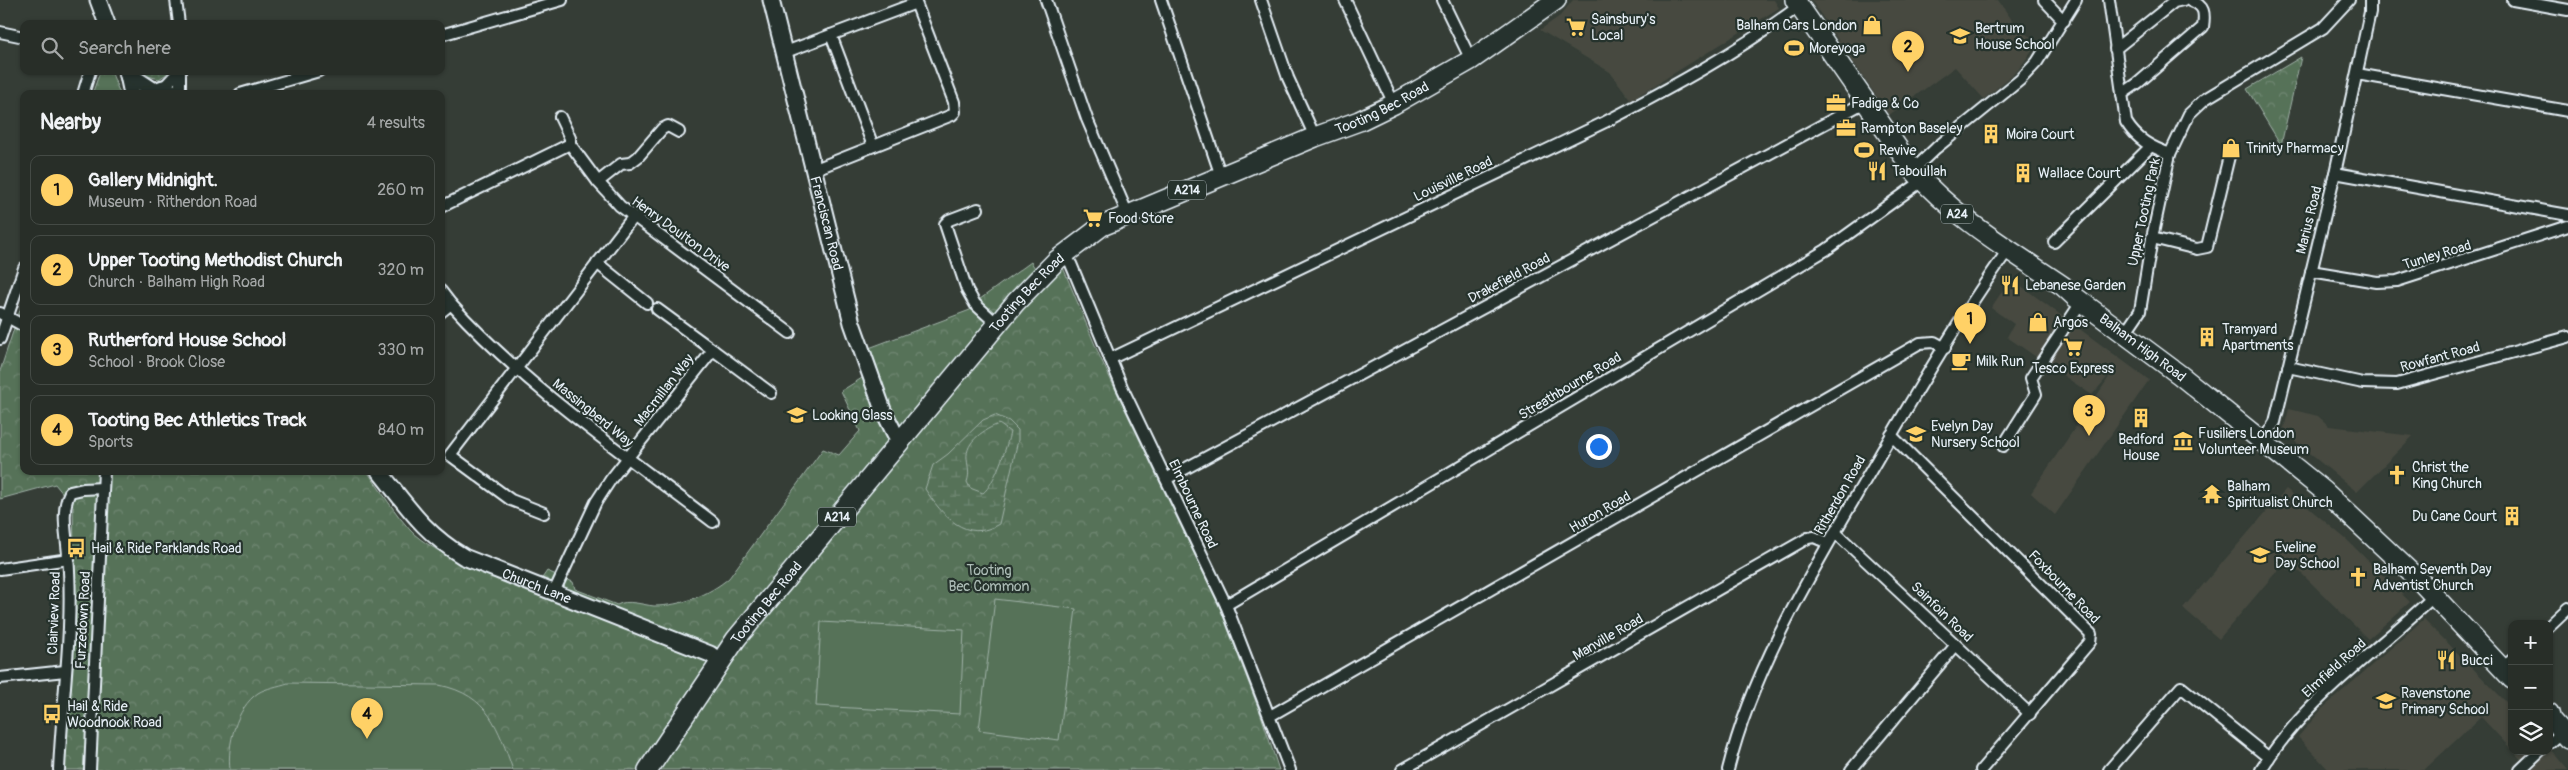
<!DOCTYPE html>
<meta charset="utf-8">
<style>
body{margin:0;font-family:Pangolin,sans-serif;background:#343a34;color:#f1f3f6}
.controls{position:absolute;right:15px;bottom:15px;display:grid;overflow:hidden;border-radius:10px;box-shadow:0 1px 4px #0004}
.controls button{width:45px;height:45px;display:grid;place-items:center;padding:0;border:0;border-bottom:1px solid #444a45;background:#282e28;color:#f1f3f6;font:25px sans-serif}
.you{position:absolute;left:1598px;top:446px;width:18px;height:18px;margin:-12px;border:4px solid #fff;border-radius:50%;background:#1a73e8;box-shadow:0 0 0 8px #1a73e833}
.badge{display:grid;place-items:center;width:32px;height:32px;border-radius:50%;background:#ffd166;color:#111;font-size:16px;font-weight:700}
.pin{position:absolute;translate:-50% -41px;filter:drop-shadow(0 1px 2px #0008)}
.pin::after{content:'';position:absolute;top:26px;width:18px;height:15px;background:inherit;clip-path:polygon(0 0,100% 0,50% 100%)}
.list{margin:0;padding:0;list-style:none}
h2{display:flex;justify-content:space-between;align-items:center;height:65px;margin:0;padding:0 20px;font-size:21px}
h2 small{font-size:16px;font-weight:400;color:#a5a8a8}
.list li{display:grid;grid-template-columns:32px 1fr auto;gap:15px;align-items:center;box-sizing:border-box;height:70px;margin:0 10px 10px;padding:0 10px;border:1px solid #444a45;border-radius:10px}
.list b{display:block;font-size:19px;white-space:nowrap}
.list p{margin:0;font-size:16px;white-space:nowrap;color:#a5a8a8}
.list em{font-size:16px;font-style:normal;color:#a5a8a8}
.icon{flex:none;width:28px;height:28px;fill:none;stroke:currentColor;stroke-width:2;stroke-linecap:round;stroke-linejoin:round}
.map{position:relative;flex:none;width:2568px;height:770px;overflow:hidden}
.search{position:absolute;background:#282e28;box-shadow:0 1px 4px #0004;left:20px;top:20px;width:425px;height:55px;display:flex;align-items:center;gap:12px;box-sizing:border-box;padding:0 18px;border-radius:10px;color:#a5a8a8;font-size:19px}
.panel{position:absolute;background:#282e28;box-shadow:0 1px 4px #0004;left:20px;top:90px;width:425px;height:385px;border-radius:10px}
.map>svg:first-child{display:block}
</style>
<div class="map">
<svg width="2568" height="770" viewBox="0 0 2568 770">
<defs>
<pattern id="forest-crowns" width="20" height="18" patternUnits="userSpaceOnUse" patternTransform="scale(1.25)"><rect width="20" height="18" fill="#577259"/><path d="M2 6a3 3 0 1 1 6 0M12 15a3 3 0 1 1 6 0" fill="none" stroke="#6f8772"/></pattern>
<pattern id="wetland-marsh" width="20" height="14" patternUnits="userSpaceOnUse" patternTransform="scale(1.25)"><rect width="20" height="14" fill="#577259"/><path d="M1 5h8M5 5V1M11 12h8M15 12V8" fill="none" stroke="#6f8772"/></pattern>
</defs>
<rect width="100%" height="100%" fill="#353d36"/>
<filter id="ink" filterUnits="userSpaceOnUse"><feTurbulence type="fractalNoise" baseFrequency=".02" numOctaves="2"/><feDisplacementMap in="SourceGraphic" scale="10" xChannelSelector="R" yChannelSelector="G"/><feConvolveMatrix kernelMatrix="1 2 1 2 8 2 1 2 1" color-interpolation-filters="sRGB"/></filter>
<g filter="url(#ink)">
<g fill="#474a41">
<path d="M 1573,0 L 1774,0 L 1779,8 L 1631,100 L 1610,72 L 1540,30 L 1560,16 Z"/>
<path d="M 1811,0 L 1998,0 L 2019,30 L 2039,42 L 2018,70 L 1984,99 L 1955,67 L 1889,115 Z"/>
<path d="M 2013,280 L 2149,380 L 2055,515 L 2031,493 L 2116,367 L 2092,395 L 2007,337 L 2014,324 L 1991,308 L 2009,281 Z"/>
<path d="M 2289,409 L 2318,416 L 2329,426 L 2413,436 L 2357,492 L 2283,432 Z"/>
<path d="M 2286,489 L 2347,540 L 2410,602 L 2368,639 L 2300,572 L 2288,570 L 2282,565 L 2219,639 L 2183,608 Z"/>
<path d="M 2424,619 L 2512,708 L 2512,750 L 2481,717 L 2424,770 L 2329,770 L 2298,737 L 2322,709 Z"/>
<path d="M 2549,748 L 2568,770 L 2531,770 L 2513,751 L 2549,751 Z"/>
</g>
<g fill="url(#forest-crowns)" stroke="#a0b2a8">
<path d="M 2301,57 L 2281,145 L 2247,89 Z"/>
<path d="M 111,71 L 120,94 L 92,94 L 100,72 Z"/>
<path d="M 139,71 L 171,71 L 159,79 L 141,74 Z"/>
<path d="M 1031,262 L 1045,284 L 1062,265 L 1100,357 L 1220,608 L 1261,715 L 1279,770 L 64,770 L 70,673 L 76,632 L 73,506 L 55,484 L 0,499 L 0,371 L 24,298 L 24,471 L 367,471 C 381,491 394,512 410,530 C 434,556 500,576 534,590 L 547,571 L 573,582 L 575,589 L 617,605 C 627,599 643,605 654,606 C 681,606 709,595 729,578 L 823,449 L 839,455 L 860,431 L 841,391 L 875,370 L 869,348 L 970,310 L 976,302 Z"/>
</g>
<path fill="url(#wetland-marsh)" stroke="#a0b2a8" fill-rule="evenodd" d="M 995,415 L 1009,421 L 1018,430 L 1018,440 L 999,524 C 966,544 942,515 925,489 L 933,465 L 948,454 L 983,420 ZM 999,424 L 1010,432 C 1007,447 994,485 983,493 L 970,488 L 967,482 C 970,473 968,468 967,459 C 965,441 985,429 999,424 Z"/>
<g fill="#577259" stroke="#a0b2a8">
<path d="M 995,599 L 1076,609 L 1059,740 L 979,730 Z"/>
<path d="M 821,622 L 964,630 L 960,714 L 816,706 Z"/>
<path d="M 288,683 L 439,685 C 489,695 498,728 513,770 L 230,770 C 227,745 236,708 258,693 C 266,688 279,686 288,683 Z"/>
</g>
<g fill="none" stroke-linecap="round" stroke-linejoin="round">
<defs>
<g id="street">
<path d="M 176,0 L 179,24"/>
<path d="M 1046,0 L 1087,119 L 1128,215"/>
<path d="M 1161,0 L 1221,176"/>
<path d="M 1261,0 L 1288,78 L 1315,137"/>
<path d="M 1345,0 L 1394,104"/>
<path d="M 1442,0 L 1471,60"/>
<path d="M 2044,0 L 2064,21"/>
<path d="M 2109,0 L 2126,122 C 2137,140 2151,147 2170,154"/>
<path d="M 2513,0 L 2568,10"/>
<path d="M 0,32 L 24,37"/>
<path d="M 441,35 L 562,0"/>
<path d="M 831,35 L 873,146"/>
<path d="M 2115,49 L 2174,2 L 2183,0"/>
<path d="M 783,53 L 916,3 L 954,102 L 955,112 L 952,115 L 813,170"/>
<path d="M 2357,74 L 2568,111"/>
<path d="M 163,88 L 179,71"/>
<path d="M 83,94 L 90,71"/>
<path d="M 180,94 L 180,71"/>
<path d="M 240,94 L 319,71"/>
<path d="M 2122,94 L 2138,83 L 2203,27 C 2205,13 2205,6 2190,0"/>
<path d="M 560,117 L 570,138 L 570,144 L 598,182 L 620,206 L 790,333"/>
<path d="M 1913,170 L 1936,148 L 2020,80 L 2037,62 L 2076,0"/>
<path d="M 2335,173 L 2568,215"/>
<path d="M 598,182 L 621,164 L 630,163 L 638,157 L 662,129 L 668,126 L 679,132"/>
<path d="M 441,207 L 570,144"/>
<path d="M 978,209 L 949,220 L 945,224 L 967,290 L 975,304 L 998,325"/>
<path d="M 2152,238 L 2197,249 L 2207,247 L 2231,148"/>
<path d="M 2054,242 L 2150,147"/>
<path d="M 1064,254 L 1071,264 L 1122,387 L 1226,605 L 1290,770"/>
<path d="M 597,263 L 647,303"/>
<path d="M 2311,271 L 2377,282 L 2397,281 L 2568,226"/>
<path d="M 441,291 L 451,304 L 441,312"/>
<path d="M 451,304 C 527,388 623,453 713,522"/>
<path d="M 0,313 L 24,326"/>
<path d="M 2125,333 L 2140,311 L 2152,238 L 2170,154 L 2189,114 L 2205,99 L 2323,28 L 2349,0"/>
<path d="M 0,339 L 24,268"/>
<path d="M 713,350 L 771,393"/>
<path d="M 1110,359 L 1605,122 C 1671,88 1739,51 1799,6"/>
<path d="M 2288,367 L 2363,383 L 2397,384 L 2568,337"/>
<path d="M 1891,435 L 2091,634 L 2090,642 L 1981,770"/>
<path d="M 2262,442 L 2275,422 L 2335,173 L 2370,12 L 2370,0"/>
<path d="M 2003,446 L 2036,394 L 2031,378 L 2082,301"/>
<path d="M 1166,479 L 1865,102"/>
<path d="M 544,513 L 511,500 L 450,455 L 633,217"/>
<path d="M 1835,532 L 2030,714"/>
<path d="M 0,569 L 69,559"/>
<path d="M 554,592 L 596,502 L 611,479 L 713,350 L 657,309"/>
<path d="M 1226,605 L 1826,250 L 1922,181"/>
<path d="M 2549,626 L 2568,608"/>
<path d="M 2502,668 L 2512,660"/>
<path d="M 0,678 L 65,671"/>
<path d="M 1270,716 L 1920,343 L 1934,342 L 1945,348"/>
<path d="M 2549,743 L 2562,732"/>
<path d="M 59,770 C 62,699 74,627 68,556 C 67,535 60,512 70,492 L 83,489 L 103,488"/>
<path d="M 90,770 L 104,471"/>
<path d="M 1402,770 L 1808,538 L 1814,537 L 1828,543"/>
<path d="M 1728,770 C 1753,668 1811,574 1863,484 C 1909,405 1955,324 2008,250"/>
<path d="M 1851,770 L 1956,645"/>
<path d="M 2109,770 L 2181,687 L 2269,758"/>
<path d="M 2261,770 C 2304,700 2376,652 2434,596"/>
<path d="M 2520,770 L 2540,751"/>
</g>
<g id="secondary">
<path d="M 98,0 L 107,24"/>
<path id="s1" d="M 771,0 L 852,323 L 883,410 L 895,434 L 901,440"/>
<path d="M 127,71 L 132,94"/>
<path d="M 127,73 L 153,90"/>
<path d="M 146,94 L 163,88 L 177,94"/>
<path id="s2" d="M 379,471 C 408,507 424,533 464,557 L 710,654 L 721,662"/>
</g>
<g id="highway">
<path id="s3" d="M 1795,0 L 1913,170 C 1956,219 2010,250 2063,286 L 2075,297 L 2180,375 L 2324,491 L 2421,582 L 2512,679"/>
<path d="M 2549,713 L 2551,720 L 2568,739"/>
<path id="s4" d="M 648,770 L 736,639 L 1016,302 L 1057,260 L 1102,226 L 1315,137 L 1359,121 L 1394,104 L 1471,60 L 1556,0"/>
</g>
</defs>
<use href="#street" stroke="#e8f1f8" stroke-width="14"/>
<use href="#secondary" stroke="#e8f1f8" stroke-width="19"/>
<use href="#highway" stroke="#e8f1f8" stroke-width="22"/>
<use href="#street" stroke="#26332d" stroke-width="10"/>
<use href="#secondary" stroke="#26332d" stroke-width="15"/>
<use href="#highway" stroke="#26332d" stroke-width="19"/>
</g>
</g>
<defs>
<symbol id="shop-bare" viewBox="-9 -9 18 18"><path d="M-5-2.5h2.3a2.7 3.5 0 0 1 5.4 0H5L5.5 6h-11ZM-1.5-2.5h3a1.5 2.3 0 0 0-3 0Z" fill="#ffd166" stroke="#26332d" stroke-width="2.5" paint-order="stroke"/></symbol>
<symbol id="supermarket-bare" viewBox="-9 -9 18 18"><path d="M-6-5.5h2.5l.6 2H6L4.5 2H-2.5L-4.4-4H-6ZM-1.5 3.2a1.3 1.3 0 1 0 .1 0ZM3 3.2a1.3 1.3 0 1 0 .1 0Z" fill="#ffd166" stroke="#26332d" stroke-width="2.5" paint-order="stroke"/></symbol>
<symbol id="school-bare" viewBox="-9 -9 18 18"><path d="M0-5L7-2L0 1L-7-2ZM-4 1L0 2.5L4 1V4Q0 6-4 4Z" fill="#ffd166" stroke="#26332d" stroke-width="2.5" paint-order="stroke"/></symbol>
<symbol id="stadium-bare" viewBox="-9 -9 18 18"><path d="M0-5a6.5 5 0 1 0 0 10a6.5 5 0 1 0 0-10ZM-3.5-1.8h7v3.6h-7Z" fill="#ffd166" stroke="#26332d" stroke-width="2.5" paint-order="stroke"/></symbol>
<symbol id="office-bare" viewBox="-9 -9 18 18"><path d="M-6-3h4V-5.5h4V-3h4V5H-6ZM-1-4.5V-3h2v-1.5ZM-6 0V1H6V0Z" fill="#ffd166" stroke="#26332d" stroke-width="2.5" paint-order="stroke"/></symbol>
<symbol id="building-bare" viewBox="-9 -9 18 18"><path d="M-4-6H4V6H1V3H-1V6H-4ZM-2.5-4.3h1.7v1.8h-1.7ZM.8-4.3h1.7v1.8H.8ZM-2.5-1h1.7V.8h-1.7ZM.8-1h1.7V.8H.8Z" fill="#ffd166" stroke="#26332d" stroke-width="2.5" paint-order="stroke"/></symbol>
<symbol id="restaurant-bare" viewBox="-9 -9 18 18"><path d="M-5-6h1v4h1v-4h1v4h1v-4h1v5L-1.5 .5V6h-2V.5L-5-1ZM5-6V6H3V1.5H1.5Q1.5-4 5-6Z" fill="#ffd166" stroke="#26332d" stroke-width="2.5" paint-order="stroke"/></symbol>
<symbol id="cafe-bare" viewBox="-9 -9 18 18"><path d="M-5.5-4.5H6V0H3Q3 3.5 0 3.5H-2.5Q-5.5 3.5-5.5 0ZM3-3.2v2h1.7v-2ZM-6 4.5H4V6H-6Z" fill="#ffd166" stroke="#26332d" stroke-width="2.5" paint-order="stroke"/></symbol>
<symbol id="museum-bare" viewBox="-9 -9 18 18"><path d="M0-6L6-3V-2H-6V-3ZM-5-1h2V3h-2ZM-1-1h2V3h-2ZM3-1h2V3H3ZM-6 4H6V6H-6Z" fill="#ffd166" stroke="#26332d" stroke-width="2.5" paint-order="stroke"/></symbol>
<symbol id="church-bare" viewBox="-9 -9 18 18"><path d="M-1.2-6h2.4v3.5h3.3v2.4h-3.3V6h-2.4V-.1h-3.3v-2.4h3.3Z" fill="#ffd166" stroke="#26332d" stroke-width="2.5" paint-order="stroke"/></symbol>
<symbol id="temple-bare" viewBox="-9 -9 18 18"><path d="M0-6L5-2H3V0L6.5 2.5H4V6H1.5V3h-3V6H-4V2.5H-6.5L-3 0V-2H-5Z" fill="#ffd166" stroke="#26332d" stroke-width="2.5" paint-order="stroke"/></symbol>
<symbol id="bus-bare" viewBox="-9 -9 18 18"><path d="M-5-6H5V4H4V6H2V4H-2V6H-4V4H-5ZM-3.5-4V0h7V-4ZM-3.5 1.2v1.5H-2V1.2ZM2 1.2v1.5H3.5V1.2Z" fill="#ffd166" stroke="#26332d" stroke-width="2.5" paint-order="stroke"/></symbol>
</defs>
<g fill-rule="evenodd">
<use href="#shop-bare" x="1858" y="11" width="28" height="28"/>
<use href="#supermarket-bare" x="1562" y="13" width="28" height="28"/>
<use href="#school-bare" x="1946" y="22" width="28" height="28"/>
<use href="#stadium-bare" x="1780" y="34" width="28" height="28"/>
<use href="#office-bare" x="1822" y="89" width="28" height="28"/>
<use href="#office-bare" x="1832" y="114" width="28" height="28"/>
<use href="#building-bare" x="1977" y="120" width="28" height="28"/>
<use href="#shop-bare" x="2217" y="134" width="28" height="28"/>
<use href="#stadium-bare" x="1850" y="136" width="28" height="28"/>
<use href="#restaurant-bare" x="1863" y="157" width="28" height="28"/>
<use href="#building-bare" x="2009" y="159" width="28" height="28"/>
<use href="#supermarket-bare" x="1079" y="204" width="28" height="28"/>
<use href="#restaurant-bare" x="1996" y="271" width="28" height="28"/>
<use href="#shop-bare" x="2024" y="308" width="28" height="28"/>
<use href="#building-bare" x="2193" y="323" width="28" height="28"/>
<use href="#supermarket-bare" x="2059" y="333" width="28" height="28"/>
<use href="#cafe-bare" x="1947" y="347" width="28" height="28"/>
<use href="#school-bare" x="783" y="401" width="28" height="28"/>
<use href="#building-bare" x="2127" y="404" width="28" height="28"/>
<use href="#school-bare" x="1902" y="420" width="28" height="28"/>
<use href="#museum-bare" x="2169" y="427" width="28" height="28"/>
<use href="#church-bare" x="2383" y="461" width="28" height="28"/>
<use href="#temple-bare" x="2198" y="480" width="28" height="28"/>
<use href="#building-bare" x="2498" y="502" width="28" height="28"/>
<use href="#bus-bare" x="62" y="534" width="28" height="28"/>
<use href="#school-bare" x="2246" y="541" width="28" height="28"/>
<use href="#church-bare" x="2344" y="563" width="28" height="28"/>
<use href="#restaurant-bare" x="2432" y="646" width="28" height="28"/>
<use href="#school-bare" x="2372" y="687" width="28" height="28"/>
<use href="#bus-bare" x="38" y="700" width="28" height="28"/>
</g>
<g text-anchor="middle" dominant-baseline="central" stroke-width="4.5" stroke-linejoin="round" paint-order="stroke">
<g fill="#26332d" stroke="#aeb8bb" stroke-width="1">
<rect x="1168" y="180.5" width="38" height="19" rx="4"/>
<rect x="1941" y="204.5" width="32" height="19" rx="4"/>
<rect x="818" y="507.5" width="38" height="19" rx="4"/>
</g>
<g font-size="12" font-weight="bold" fill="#e8f1f8">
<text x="1187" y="190">A214</text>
<text x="1957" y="214">A24</text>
<text x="837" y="517">A214</text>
</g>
<g font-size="14" fill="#e8f1f8" stroke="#26332d" text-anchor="start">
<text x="1591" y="19">Sainsbury's<tspan x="1591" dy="16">Local</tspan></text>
<text x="1857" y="25" text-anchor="end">Balham Cars London</text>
<text x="1975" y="28">Bertrum<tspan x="1975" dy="16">House School</tspan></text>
<text x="1809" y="48">Moreyoga</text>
<text x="1851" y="103">Fadiga &amp; Co</text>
<text x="1861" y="128">Rampton Baseley</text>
<text x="2006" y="134">Moira Court</text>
<text x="2246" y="148">Trinity Pharmacy</text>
<text x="1879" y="150">Revive</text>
<text x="1892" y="171">Taboullah</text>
<text x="2038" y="173">Wallace Court</text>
<text x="1108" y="218">Food Store</text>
<text x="2025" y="285">Lebanese Garden</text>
<text x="2053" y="322">Argos</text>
<text x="2222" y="329">Tramyard<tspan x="2222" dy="16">Apartments</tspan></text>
<text x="1976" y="361">Milk Run</text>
<text x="2073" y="368" text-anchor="middle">Tesco Express</text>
<text x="812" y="415">Looking Glass</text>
<text x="1931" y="426">Evelyn Day<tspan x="1931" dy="16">Nursery School</tspan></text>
<text x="2198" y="433">Fusiliers London<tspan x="2198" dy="16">Volunteer Museum</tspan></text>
<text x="2141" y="439" text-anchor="middle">Bedford<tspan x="2141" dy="16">House</tspan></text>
<text x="2412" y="467">Christ the<tspan x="2412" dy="16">King Church</tspan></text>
<text x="2227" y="486">Balham<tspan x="2227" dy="16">Spiritualist Church</tspan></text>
<text x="2497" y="516" text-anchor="end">Du Cane Court</text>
<text x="2275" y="547">Eveline<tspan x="2275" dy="16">Day School</tspan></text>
<text x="91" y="548">Hail &amp; Ride Parklands Road</text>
<text x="2373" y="569">Balham Seventh Day<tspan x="2373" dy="16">Adventist Church</tspan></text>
<text x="2461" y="660">Bucci</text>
<text x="2401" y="693">Ravenstone<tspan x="2401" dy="16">Primary School</tspan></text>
<text x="67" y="706">Hail &amp; Ride<tspan x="67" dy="16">Woodnook Road</tspan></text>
</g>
<g font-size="14" fill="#e8f1f8" stroke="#26332d">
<text stroke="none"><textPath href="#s4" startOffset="1015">Tooting Bec Road</textPath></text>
<text transform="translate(1453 179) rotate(-26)">Louisville Road</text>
<text transform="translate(2144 212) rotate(-78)">Upper Tooting Park</text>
<text transform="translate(2309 220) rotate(-76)">Marius Road</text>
<text stroke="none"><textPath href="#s1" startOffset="230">Franciscan Road</textPath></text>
<text transform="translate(681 234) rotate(36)">Henry Doulton Drive</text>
<text transform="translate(2437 255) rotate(-17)">Tunley Road</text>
<text transform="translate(1509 278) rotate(-28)">Drakefield Road</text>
<text stroke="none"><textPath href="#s4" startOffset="610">Tooting Bec Road</textPath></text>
<text stroke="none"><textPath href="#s3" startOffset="498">Balham High Road</textPath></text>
<text transform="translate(2440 357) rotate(-15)">Rowfant Road</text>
<text transform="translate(1570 386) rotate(-31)">Streathbourne Road</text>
<text transform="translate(664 390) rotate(-52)">Macmillan Way</text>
<text transform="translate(593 413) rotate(39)">Massingberd Way</text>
<text transform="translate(1840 495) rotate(-60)">Ritherdon Road</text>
<text transform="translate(1193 504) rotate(65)">Elmbourne Road</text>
<text transform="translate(1600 512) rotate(-30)">Huron Road</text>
<text stroke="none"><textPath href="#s2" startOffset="200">Church Lane</textPath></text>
<text transform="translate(2064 587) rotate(46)">Foxbourne Road</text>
<text stroke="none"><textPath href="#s4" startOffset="205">Tooting Bec Road</textPath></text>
<text transform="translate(1942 612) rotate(44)">Sainfoin Road</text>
<text transform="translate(54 613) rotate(-88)">Clairview Road</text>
<text transform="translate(83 620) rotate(-87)">Furzedown Road</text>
<text transform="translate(1608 637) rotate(-30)">Manville Road</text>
<text transform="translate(2334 668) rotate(-42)">Elmfield Road</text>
</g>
<g font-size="14" fill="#aebeb8" stroke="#26332d">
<text x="989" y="570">Tooting<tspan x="989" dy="16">Bec Common</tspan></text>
</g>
</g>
</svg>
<div class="controls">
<button>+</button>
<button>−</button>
<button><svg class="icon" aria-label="layers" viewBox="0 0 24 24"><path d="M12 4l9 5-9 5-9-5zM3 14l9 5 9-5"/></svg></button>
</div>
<div class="you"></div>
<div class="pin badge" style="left:1970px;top:344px">1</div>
<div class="pin badge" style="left:1908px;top:72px">2</div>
<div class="pin badge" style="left:2089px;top:436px">3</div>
<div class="pin badge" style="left:367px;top:739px">4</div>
<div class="search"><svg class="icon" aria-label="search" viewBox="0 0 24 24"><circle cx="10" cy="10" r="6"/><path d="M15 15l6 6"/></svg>Search here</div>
<section class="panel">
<h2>Nearby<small>4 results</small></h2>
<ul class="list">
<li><span class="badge">1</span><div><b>Gallery Midnight.</b><p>Museum · Ritherdon Road</p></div><em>260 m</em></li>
<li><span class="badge">2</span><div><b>Upper Tooting Methodist Church</b><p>Church · Balham High Road</p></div><em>320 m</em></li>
<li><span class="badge">3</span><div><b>Rutherford House School</b><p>School · Brook Close</p></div><em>330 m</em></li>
<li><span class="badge">4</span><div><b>Tooting Bec Athletics Track</b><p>Sports</p></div><em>840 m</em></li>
</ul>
</section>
</div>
